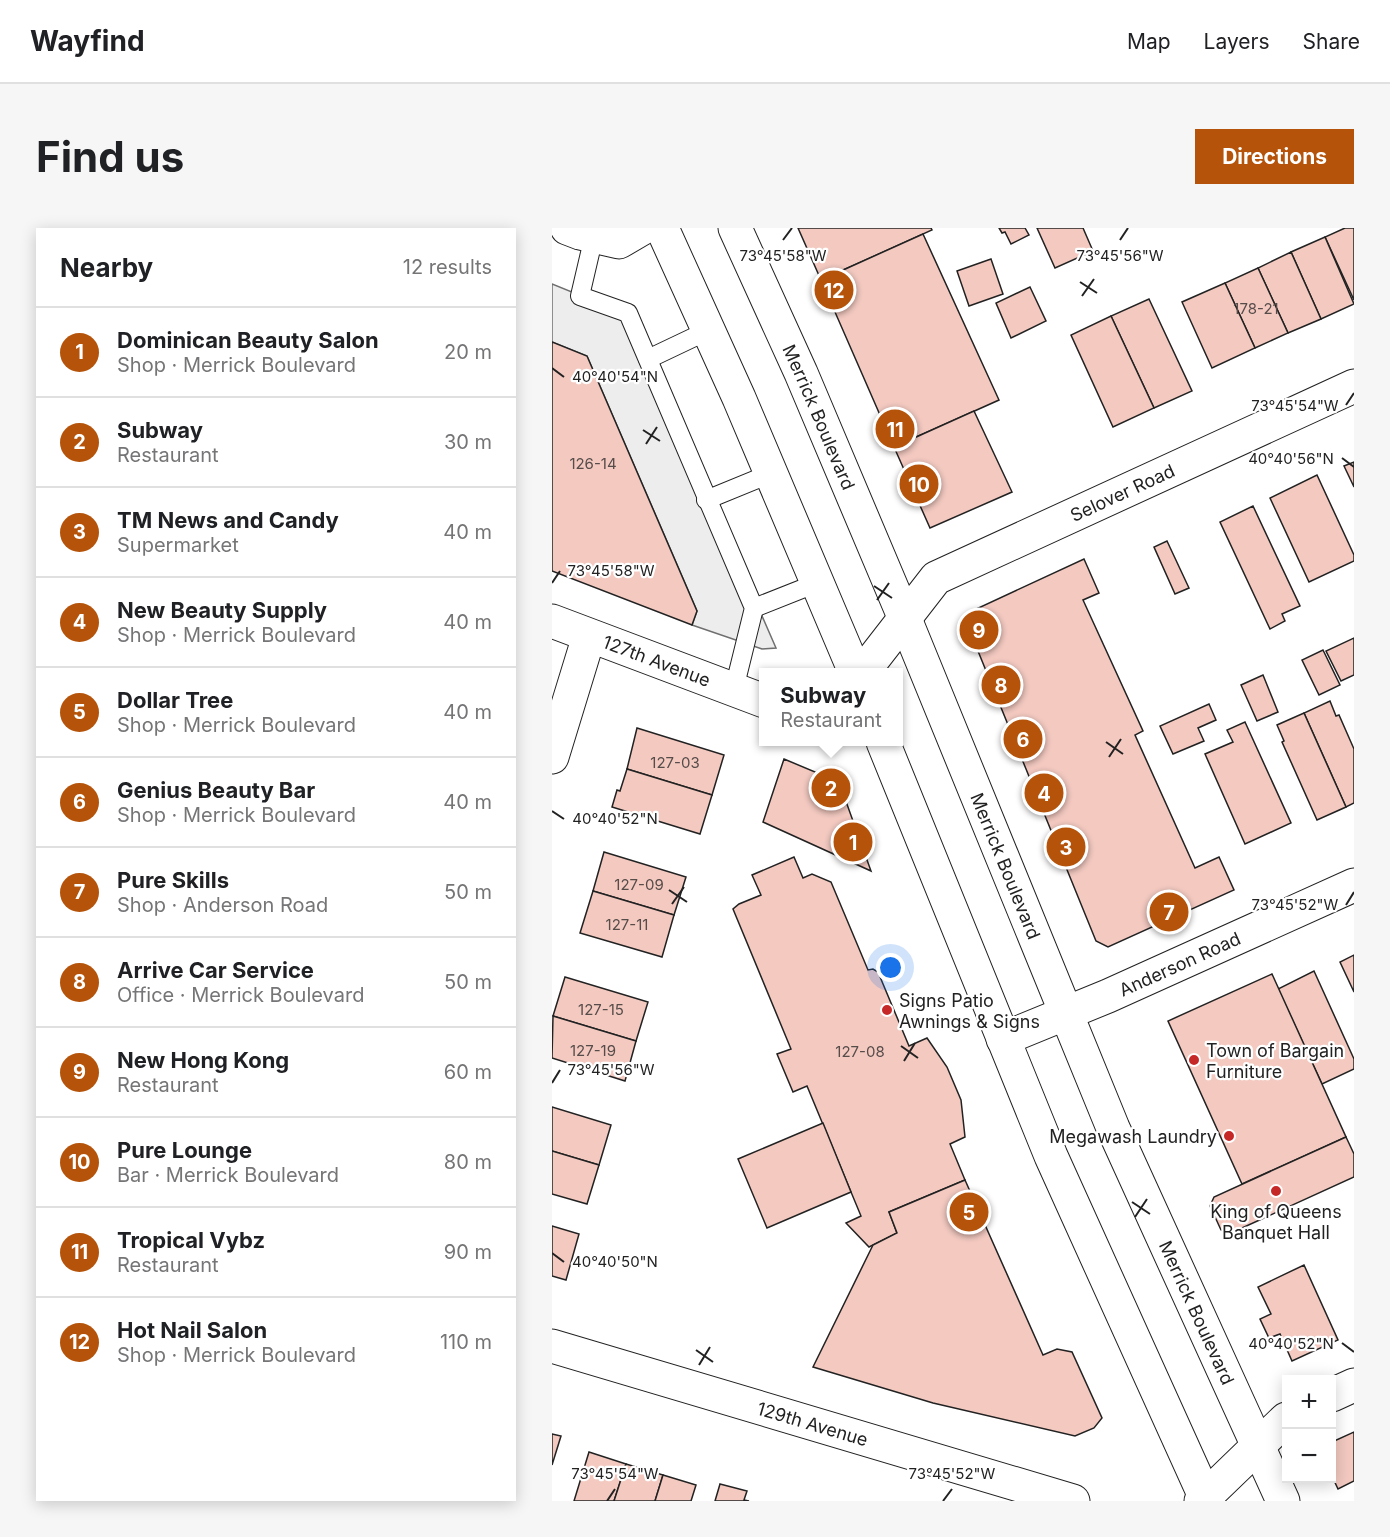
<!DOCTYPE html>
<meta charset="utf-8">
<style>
body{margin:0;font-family:Inter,sans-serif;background:#f6f6f6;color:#202124}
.controls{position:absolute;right:18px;bottom:18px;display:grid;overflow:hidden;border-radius:0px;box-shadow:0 3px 15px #0003}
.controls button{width:54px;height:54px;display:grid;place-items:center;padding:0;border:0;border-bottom:2px solid #e0e0e0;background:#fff;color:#202124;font:30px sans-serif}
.you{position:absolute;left:339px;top:740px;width:21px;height:21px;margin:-15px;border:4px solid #fff;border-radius:50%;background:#1a73e8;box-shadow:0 0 0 9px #1a73e833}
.badge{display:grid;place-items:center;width:39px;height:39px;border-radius:50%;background:#b45309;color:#fff;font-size:20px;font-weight:700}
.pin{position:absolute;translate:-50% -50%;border:3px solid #fff;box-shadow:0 2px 6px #0006}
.popup{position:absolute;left:207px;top:440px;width:144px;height:78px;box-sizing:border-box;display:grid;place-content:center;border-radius:0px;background:#fff;filter:drop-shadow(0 2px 4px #0005);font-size:20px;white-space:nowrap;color:#757577}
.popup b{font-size:22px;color:#202124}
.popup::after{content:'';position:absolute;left:50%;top:100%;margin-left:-12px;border:12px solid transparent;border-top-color:#fff}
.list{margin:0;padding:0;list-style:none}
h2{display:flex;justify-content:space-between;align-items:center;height:78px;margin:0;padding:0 24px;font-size:26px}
h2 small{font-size:20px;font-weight:400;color:#757577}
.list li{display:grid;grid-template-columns:39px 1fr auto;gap:18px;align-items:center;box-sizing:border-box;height:90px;padding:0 24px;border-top:2px solid #e0e0e0}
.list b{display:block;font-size:22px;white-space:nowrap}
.list p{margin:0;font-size:20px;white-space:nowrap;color:#757577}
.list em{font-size:20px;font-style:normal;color:#757577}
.map{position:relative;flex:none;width:802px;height:1273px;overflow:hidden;border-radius:0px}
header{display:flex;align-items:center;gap:36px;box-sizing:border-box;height:84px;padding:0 30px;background:#fff;border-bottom:2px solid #e0e0e0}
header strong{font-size:28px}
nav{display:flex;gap:33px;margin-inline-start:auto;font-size:21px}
.intro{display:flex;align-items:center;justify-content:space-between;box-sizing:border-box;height:144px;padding:0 36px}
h1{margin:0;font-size:42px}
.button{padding:15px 27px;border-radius:0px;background:#b45309;color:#fff;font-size:21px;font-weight:700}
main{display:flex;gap:36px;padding:0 36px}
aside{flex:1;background:#fff;border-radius:0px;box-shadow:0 3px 15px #0003}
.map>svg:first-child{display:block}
</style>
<header>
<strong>Wayfind</strong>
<nav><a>Map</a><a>Layers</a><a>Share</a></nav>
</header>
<div class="intro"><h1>Find us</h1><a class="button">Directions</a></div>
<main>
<aside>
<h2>Nearby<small>12 results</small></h2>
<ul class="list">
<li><span class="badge">1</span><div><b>Dominican Beauty Salon</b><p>Shop · Merrick Boulevard</p></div><em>20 m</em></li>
<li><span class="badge">2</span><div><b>Subway</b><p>Restaurant</p></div><em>30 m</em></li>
<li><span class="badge">3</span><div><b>TM News and Candy</b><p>Supermarket</p></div><em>40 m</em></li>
<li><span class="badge">4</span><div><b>New Beauty Supply</b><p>Shop · Merrick Boulevard</p></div><em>40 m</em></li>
<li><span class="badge">5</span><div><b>Dollar Tree</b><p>Shop · Merrick Boulevard</p></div><em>40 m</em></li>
<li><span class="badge">6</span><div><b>Genius Beauty Bar</b><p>Shop · Merrick Boulevard</p></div><em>40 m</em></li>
<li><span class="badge">7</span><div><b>Pure Skills</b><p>Shop · Anderson Road</p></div><em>50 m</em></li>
<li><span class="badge">8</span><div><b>Arrive Car Service</b><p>Office · Merrick Boulevard</p></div><em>50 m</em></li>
<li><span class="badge">9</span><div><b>New Hong Kong</b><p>Restaurant</p></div><em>60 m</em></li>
<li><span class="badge">10</span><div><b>Pure Lounge</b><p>Bar · Merrick Boulevard</p></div><em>80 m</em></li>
<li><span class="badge">11</span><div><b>Tropical Vybz</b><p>Restaurant</p></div><em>90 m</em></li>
<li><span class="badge">12</span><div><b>Hot Nail Salon</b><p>Shop · Merrick Boulevard</p></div><em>110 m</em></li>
</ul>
</aside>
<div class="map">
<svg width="802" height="1273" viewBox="0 0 802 1273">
<rect width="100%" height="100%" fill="#fff"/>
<path fill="#ededed" stroke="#6f6f6f" stroke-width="1.5" d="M 0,56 L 79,88 L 224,420 L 210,421 L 140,397 L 145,383 L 35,128 L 0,114 Z"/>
<g fill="#f3c9c0" stroke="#222" stroke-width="1.5">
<path d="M 246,0 L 379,0 L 380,2 L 269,52 Z"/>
<path d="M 447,0 L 473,0 L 477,7 L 459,16 L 453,4 L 450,5 Z"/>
<path d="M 485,0 L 531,0 L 541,23 L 503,40 Z"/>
<path d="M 793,0 L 802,0 L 802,72 L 773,9 Z"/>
<path d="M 371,6 L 447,172 L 342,219 L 269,52 Z"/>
<path d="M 773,9 L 802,76 L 769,91 L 739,24 Z"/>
<path d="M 739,24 L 769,91 L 736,105 L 706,40 Z"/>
<path d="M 439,31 L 451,66 L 417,78 L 405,43 Z"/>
<path d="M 706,40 L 736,105 L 703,120 L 673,55 Z"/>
<path d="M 673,55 L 703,120 L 660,140 L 630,74 Z"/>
<path d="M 478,59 L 494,93 L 459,110 L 444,75 Z"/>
<path d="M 597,71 L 640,163 L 602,180 L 559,88 Z"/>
<path d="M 559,88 L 602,180 L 561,199 L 519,107 Z"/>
<path d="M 0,114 L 35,128 L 145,383 L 140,397 L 0,343 Z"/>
<path d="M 422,183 L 460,264 L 378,300 L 342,219 Z"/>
<path d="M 802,234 L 802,259 L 792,238 Z"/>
<path d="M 765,247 L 802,327 L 802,333 L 757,354 L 718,270 Z"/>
<path d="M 701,278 L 748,378 L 730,386 L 733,393 L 718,401 L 668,294 Z"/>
<path d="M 615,313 L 637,360 L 623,366 L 602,319 Z"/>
<path d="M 532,331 L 547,365 L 531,372 L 591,503 L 583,507 L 643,640 L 667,629 L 682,662 L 556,719 L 544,713 L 415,396 L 422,382 Z"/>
<path d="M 802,410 L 802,447 L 789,453 L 774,423 Z"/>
<path d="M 771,422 L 788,457 L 767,467 L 750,432 Z"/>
<path d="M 711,447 L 726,484 L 705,493 L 689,457 Z"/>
<path d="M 778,473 L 784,488 L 787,487 L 802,521 L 802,575 L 794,579 L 752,485 Z"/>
<path d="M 657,476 L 664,492 L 646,500 L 652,513 L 621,526 L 608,498 Z"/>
<path d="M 752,485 L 794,579 L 765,592 L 730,514 L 732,513 L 725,497 Z"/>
<path d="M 693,494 L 739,595 L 693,616 L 653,526 L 681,514 L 675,502 Z"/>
<path d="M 85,500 L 172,527 L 160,567 L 75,541 Z"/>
<path d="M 232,531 L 287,554 L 319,643 L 211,594 Z"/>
<path d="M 75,541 L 160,567 L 148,606 L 60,579 L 65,562 L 68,563 Z"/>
<path d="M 52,624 L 134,649 L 122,687 L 41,663 Z"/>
<path d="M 242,629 L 251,650 L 260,646 L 279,654 L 316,742 L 321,741 L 326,744 L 357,818 L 375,810 L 395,839 L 409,872 L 413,909 L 398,916 L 413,952 L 337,984 L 345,1005 L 317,1019 L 294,995 L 309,988 L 255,858 L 241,864 L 225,826 L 239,821 L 181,681 L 187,676 L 209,667 L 200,647 Z"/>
<path d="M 41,663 L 122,687 L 110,729 L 28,705 Z"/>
<path d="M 802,727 L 802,764 L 788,734 Z"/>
<path d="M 762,743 L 802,831 L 802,841 L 770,856 L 726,761 Z"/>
<path d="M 720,746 L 794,909 L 690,956 L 616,793 Z"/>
<path d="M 13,749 L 96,774 L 84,813 L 1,788 Z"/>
<path d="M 1,788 L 84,813 L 73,853 L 0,830 Z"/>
<path d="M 0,879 L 59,897 L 47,937 L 0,923 Z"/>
<path d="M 271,895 L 299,964 L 215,1000 L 186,931 Z"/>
<path d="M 794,909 L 802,926 L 802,949 L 679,1005 L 669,1002 L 658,978 L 662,969 Z"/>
<path d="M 0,923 L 47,937 L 35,976 L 0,966 Z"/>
<path d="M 413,952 L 491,1127 L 505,1121 L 520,1124 L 550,1190 L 542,1200 L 523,1208 L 381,1175 L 261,1139 L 321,1017 L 345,1005 L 337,984 Z"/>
<path d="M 0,998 L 27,1006 L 14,1052 L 0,1048 Z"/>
<path d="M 752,1037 L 786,1112 L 740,1133 L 728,1106 L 717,1110 L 708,1091 L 719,1086 L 706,1059 Z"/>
<path d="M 802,1204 L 802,1253 L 786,1261 L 780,1248 L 780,1214 Z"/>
<path d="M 0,1206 L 9,1208 L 0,1237 Z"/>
<path d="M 37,1224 L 74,1236 L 62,1273 L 22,1273 Z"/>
<path d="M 74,1236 L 111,1247 L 103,1273 L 62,1273 Z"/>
<path d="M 111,1247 L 144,1257 L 139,1273 L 103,1273 Z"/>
<path d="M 168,1256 L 195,1263 L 192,1272 L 197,1273 L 163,1273 Z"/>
</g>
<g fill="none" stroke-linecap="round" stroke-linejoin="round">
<defs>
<g id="service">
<path d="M 42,8 L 28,68 L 76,85 L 202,380 L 182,461"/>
<path d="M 96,131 L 157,102"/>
<path d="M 154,272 L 220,245"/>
<path d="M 202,380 L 265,355"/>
</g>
<g id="minor">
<path d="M 15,0 L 28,5 L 67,14 L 91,0"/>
<path id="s1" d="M 0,393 L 212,473"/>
<path id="s2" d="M 311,444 L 384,350 L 802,158"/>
<path d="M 0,529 L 37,408"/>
<path id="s3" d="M 451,811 L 556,768 L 802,657"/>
<path id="s4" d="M 0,1118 L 521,1273"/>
<path d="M 780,1167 L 802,1157"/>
<path d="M 649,1273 L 734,1191"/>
</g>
<g id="primary">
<path d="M 110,0 L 187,170 L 303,444"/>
<path id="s5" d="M 183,0 L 249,145 L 353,391 L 561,900 L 731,1273"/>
<path d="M 331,514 L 499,928 L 655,1273"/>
</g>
</defs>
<use href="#service" stroke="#222" stroke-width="20"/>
<use href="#minor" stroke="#222" stroke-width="35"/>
<use href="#primary" stroke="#222" stroke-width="35"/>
<use href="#service" stroke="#fff" stroke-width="18"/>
<use href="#minor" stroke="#fff" stroke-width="33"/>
<use href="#primary" stroke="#fff" stroke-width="33"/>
</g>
<path fill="none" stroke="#222" stroke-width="2" d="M 231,12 L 240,0M 568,12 L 576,0M 528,54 L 545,65M 530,68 L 542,51M 0,140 L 12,149M 794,177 L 802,165M 91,202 L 108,213M 94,216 L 105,199M 790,230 L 802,239M 0,355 L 8,343M 322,358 L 340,370M 325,372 L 337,355M 554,514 L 571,526M 557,529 L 569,511M 0,583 L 12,591M 117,662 L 135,674M 120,676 L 132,659M 794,677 L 802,664M 349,818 L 366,830M 352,833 L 363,815M 0,855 L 8,842M 580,974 L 598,986M 583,989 L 595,971M 0,1025 L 12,1034M 790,1115 L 802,1124M 144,1122 L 161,1134M 147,1137 L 158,1119M 55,1273 L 63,1261M 391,1273 L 400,1261"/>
<g fill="#c62828" stroke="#fff" stroke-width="2">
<circle cx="335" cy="782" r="6"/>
<circle cx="642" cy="832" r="6"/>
<circle cx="677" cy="908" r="6"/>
<circle cx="724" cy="963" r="6"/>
</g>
<g text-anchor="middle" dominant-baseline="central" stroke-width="4.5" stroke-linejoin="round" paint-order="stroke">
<g font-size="15" fill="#564c4a">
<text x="704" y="80">178-21</text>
<text x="41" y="235">126-14</text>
<text x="123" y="534">127-03</text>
<text x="87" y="656">127-09</text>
<text x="75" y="696">127-11</text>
<text x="49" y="781">127-15</text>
<text x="41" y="822">127-19</text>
<text x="308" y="823">127-08</text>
</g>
<g font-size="18" fill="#222" stroke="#fff">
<text stroke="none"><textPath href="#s5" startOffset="207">Merrick Boulevard</textPath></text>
<text stroke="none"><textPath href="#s2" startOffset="324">Selover Road</textPath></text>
<text stroke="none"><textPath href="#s1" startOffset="112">127th Avenue</textPath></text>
<text stroke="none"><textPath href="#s5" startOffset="693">Merrick Boulevard</textPath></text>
<text stroke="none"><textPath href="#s3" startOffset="192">Anderson Road</textPath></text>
<text stroke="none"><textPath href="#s5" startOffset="1179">Merrick Boulevard</textPath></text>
<text stroke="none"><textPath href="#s4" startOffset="272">129th Avenue</textPath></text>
</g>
<g font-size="18" fill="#222" stroke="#fff" text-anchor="start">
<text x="347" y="772">Signs Patio<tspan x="347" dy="21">Awnings &amp; Signs</tspan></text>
<text x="654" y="822">Town of Bargain<tspan x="654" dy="21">Furniture</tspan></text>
<text x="665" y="908" text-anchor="end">Megawash Laundry</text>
<text x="724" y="983" text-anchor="middle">King of Queens<tspan x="724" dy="21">Banquet Hall</tspan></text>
</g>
</g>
<g font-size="15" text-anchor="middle" fill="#222" stroke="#fff" stroke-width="4.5" stroke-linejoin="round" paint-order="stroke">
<text x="231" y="33">73°45'58"W</text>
<text x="568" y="33">73°45'56"W</text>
<text x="63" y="154">40°40'54"N</text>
<text x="743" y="183">73°45'54"W</text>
<text x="739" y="236">40°40'56"N</text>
<text x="59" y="348">73°45'58"W</text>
<text x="63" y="596">40°40'52"N</text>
<text x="743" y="682">73°45'52"W</text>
<text x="59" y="847">73°45'56"W</text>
<text x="63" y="1039">40°40'50"N</text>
<text x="739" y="1121">40°40'52"N</text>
<text x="63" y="1251">73°45'54"W</text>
<text x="400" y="1251">73°45'52"W</text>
</g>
</svg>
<div class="controls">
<button>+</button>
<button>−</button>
</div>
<div class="you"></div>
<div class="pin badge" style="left:301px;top:614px">1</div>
<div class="pin badge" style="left:279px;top:560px">2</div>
<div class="popup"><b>Subway</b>Restaurant</div>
<div class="pin badge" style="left:514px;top:619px">3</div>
<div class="pin badge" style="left:492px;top:565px">4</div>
<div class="pin badge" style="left:417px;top:984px">5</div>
<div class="pin badge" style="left:471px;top:511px">6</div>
<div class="pin badge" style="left:617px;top:684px">7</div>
<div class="pin badge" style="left:449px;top:457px">8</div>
<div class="pin badge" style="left:427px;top:402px">9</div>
<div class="pin badge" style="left:367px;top:256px">10</div>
<div class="pin badge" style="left:343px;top:201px">11</div>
<div class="pin badge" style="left:282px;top:62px">12</div>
</div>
</main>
